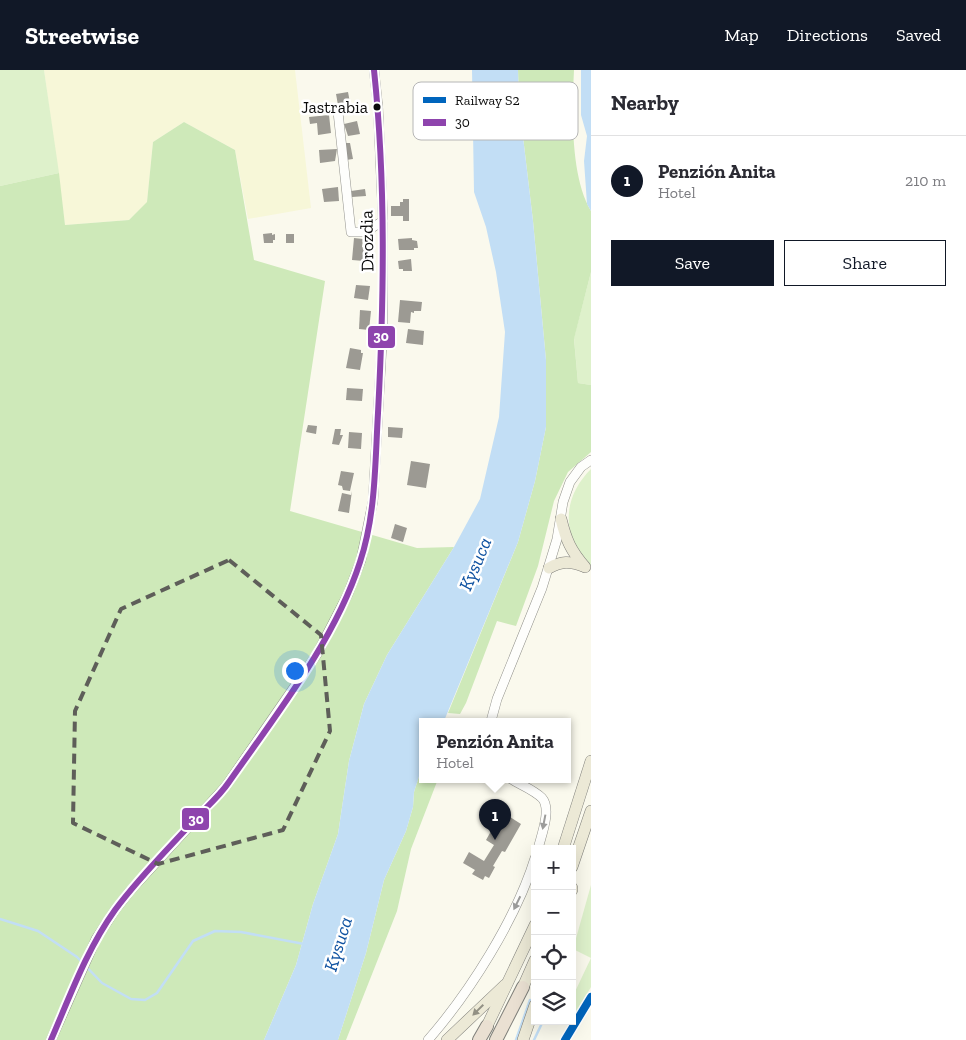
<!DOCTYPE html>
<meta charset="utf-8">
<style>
body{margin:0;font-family:"Zilla Slab",serif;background:#f2f2f3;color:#2b2b33}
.controls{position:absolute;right:15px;bottom:15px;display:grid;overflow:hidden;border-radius:0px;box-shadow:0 5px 20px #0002}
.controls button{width:45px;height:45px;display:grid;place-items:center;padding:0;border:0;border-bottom:1px solid #e1e1e2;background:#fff;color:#2b2b33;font:25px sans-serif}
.you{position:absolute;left:294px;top:600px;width:18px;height:18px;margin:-12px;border:4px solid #fff;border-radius:50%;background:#1a73e8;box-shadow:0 0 0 8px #1a73e833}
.badge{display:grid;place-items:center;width:32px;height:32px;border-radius:50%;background:#111827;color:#fff;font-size:16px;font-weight:700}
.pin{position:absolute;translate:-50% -41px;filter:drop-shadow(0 1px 2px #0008)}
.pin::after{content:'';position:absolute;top:26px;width:18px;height:15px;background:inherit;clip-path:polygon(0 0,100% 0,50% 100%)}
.popup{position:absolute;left:419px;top:648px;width:152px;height:65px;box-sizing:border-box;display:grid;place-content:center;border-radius:0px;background:#fff;filter:drop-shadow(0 1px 4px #0005);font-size:16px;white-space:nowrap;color:#7c7c81}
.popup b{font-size:19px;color:#2b2b33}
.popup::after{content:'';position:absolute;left:50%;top:100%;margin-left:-10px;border:10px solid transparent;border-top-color:#fff}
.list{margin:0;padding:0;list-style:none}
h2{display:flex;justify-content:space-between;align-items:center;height:65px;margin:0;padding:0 20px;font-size:21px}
h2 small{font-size:16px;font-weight:400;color:#7c7c81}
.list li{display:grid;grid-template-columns:32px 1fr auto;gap:15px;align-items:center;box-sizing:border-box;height:90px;padding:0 20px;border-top:1px solid #e1e1e2}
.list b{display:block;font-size:19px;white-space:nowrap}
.list p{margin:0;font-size:16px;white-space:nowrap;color:#7c7c81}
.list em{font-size:16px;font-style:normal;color:#7c7c81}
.actions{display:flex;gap:10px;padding:15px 20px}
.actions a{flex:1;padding:11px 0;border:1px solid #111827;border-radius:0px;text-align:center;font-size:18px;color:#111827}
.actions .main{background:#111827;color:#fff}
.icon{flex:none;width:28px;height:28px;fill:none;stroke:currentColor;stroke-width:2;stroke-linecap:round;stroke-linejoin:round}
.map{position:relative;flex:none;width:591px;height:970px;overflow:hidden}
header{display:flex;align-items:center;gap:30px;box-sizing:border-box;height:70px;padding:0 25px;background:#111827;color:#fff}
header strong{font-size:24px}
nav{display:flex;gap:28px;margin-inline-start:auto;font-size:18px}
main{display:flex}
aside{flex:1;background:#fff}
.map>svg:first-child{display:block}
</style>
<header>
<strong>Streetwise</strong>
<nav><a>Map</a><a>Directions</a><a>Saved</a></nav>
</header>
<main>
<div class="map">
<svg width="591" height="970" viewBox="0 0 591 970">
<rect width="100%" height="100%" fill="#faf9ed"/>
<path fill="#f7f7d8" d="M 44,0 L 295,0 L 311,138 L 248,149 L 235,80 L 184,52 L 153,72 L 147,133 L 129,150 L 65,155 Z"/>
<g fill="#def1cb">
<path d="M 0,0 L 44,0 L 59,103 L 0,116 Z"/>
<path d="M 591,202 L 591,315 L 578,313 L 574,268 Z"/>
<path d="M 591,399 L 591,496 C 582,490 576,481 573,471 C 563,444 571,419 591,399 Z"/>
<path d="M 591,815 L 591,917 L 572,949 L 572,928 L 591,888 L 573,879 Z"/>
</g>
<g fill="#cee9b9">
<path d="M 518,0 L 574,0 C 572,40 570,106 591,141 L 591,202 L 574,269 L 578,313 L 591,315 L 591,382 L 568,402 L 554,431 L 538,496 L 516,556 L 497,551 L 466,633 L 460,644 L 448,643 L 518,472 L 535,411 L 546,357 L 546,290 L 533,151 L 519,33 Z"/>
<path d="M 184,52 L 235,80 L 254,190 L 325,211 L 290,441 L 417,478 L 454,477 L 387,585 L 364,634 L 349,691 L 338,764 L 313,834 L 296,895 L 264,970 L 0,970 L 0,116 L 59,103 L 65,155 L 129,150 L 147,132 L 153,72 Z"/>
<path d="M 422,697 L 422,709 L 438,709 L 411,779 L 397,841 L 346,970 L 338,970 L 366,883 L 384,810 L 406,761 L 413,737 L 414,722 Z"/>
</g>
<g fill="#c2def5">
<path d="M 472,0 L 518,0 L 519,33 L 533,151 L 546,290 L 546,357 L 535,411 L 518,472 L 444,651 L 422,651 L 422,697 L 414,722 L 413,737 L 406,761 L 384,810 L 366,883 L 338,970 L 264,970 L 296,895 L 313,834 L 338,764 L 349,691 L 364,634 L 387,585 L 454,477 L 480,429 L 499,347 L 505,262 L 496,202 L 486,157 L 474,122 Z"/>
<path d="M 581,0 L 591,0 L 591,141 L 587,134 L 584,91 L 587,66 L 581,45 Z"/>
</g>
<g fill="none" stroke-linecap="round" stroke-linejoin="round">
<g stroke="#c2def5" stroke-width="2.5">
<path d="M 0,849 L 38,861 L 77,887 L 102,913 L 131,929 L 145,930 L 157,923 L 193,871 L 215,861 L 241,862 L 304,874"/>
<path d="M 516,970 L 530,930"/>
<path d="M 534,970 L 543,951"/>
</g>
</g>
<g fill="#9c9a93">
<path d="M 348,22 L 350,33 L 338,35 L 336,24 Z"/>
<path d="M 329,45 L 331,63 L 318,65 L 317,53 L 310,54 L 309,47 Z"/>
<path d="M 357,51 L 360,64 L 348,66 L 344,54 Z"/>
<path d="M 345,73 L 350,73 L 353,89 L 346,90 Z"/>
<path d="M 337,79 L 335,91 L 320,93 L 319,80 Z"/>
<path d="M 338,117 L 339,131 L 324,132 L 322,119 Z"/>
<path d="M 365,119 L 366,126 L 352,127 L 351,121 Z"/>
<path d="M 403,129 L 409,129 L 409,151 L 403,151 L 403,146 L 391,146 L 391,136 L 400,136 L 400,132 L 403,132 Z"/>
<path d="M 272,163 L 272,165 L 275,164 L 275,170 L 273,170 L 273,173 L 264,173 L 263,164 Z"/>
<rect x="286" y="164" width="8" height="9"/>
<path d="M 354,168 L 363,169 L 362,177 L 365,177 L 364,191 L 352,190 Z"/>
<path d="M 412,168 L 412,170 L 417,171 L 418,178 L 414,178 L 414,180 L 399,180 L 398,169 Z"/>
<path d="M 411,189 L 412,201 L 403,201 L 403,199 L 399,199 L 398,191 Z"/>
<path d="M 356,215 L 370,216 L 368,230 L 354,228 Z"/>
<path d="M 400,230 L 422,232 L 421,241 L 414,241 L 414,243 L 411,242 L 410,253 L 398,252 Z"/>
<path d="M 360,240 L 371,241 L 369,260 L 359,259 Z"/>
<path d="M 408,259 L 424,261 L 423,275 L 406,273 Z"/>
<path d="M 350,278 L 361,280 L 361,283 L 363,283 L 360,300 L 346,298 Z"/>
<path d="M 347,318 L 363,319 L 362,331 L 346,330 Z"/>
<path d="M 308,355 L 317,356 L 316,364 L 306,362 Z"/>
<path d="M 388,357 L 403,358 L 402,368 L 388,367 Z"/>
<path d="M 335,359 L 341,359 L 340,365 L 343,365 L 339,375 L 332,374 Z"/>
<path d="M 349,362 L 362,363 L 361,379 L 348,378 Z"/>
<path d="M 411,391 L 430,394 L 426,418 L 407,415 Z"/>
<path d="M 341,401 L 354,403 L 350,421 L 343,420 L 342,416 L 338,415 Z"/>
<path d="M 352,421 L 349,443 L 338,441 L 342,423 L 351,425 Z"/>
<path d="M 395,454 L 407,458 L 403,472 L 391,468 Z"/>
<path d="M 503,740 L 511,745 L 510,747 L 521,754 L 505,782 L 502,781 L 493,796 L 495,797 L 489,808 L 485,806 L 483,810 L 472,804 L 475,800 L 463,793 L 469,782 L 484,791 L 494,775 L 486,770 Z"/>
</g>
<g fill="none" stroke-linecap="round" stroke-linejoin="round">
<defs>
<g id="minor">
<path d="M 338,42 L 351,162 L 365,162 L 383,151"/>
<path d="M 491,651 L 497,629 L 542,518 L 557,469 L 563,432 L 570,412 L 581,397 L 591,390"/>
<path d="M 511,709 C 521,715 534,720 542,728 C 552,739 541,766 538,779"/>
<path d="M 51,970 L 96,869 L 115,840 L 130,821 L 226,716 L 317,584 L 348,524 L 361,490 L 373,431 L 383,255 L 383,151 L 378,37 L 374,0"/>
<path d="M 428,970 C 470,922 516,849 535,788"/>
</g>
<g id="major">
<path d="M 561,449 C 566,470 571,481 585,497"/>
<path d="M 549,498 C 562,491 569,491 583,496"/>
<path d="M 563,779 L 591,691"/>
<path d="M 572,797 L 591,741"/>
<path d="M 572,818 L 572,820"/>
<path d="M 523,917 L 535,890"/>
<path d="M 487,956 L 535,855"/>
<path d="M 447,970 L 505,915"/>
<path d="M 523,970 L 535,935"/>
</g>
<g id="highway">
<path d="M 479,970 L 487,956"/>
<path d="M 496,970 L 523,917"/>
</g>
</defs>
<use href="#minor" stroke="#92928c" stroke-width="10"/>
<use href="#major" stroke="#7f7f7a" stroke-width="12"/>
<use href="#highway" stroke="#7f7f7a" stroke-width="14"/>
<use href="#minor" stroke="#fefefc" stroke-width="9"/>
<use href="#major" stroke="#ece9d6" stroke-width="11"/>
<use href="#highway" stroke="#eae0d2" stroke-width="12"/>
<defs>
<path id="bus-1" d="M 51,970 C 70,926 87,879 115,840 C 140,806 172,775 200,744 C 210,734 221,724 229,712 C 276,645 335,570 360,492 C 376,444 375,392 378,343 C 384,229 386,114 374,0"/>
</defs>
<use href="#bus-1" stroke="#fff" stroke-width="10"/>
<use href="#bus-1" stroke="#8e44ad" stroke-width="6"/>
<defs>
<path id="rail-1" d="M 565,970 L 591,927"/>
</defs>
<use href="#rail-1" stroke="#fff" stroke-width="11"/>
<use href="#rail-1" stroke="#0065bd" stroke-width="8"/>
</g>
<defs><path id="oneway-solid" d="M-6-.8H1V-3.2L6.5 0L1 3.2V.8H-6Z" transform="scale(1.25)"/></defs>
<g fill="#9c9c9b">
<use href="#oneway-solid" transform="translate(544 752) rotate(101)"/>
<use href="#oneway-solid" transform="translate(517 833) rotate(116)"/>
</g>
<use fill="#929084" href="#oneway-solid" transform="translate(478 940) rotate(135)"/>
<path fill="none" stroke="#5e5e59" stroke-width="4" stroke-dasharray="10 6" stroke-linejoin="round" d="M 229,490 L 321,565 L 330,661 L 283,760 L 158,794 L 73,753 L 75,641 L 121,539 Z"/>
<circle fill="#0a0a0a" stroke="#fff" stroke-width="2" cx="377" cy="37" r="4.5"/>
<g text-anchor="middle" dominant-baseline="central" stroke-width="5" stroke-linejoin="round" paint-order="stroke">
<g font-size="17" fill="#0a0a0a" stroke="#fff" text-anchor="end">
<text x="368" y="37">Jastrabia</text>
</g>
<g font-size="18" fill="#0a0a0a" stroke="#fff">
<text transform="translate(367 171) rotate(-91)">Drozdia</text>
</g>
<g font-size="19" font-style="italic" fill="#0f52a1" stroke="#fff">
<text transform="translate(475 494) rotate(-67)">Kysuca</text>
<text transform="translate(338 874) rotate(-73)">Kysuca</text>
</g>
</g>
<rect x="413" y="12" width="165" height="58" rx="8" fill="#fff" stroke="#b6b6b6" stroke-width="1"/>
<rect x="423" y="27" width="23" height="6" fill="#0065bd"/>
<rect x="423" y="49" width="23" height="7" fill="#8e44ad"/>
<g font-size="14" fill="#0a0a0a">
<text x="455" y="35">Railway S2</text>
<text x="455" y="57">30</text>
</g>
<g stroke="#fff" stroke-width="2">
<rect x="367" y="255" width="29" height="24" rx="5" fill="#8e44ad"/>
<rect x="181" y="737" width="29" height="24" rx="5" fill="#8e44ad"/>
</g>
<g font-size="14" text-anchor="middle" font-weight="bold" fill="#fff">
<text x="381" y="271">30</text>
<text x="196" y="754">30</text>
</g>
</svg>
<div class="controls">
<button>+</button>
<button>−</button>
<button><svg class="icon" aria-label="locate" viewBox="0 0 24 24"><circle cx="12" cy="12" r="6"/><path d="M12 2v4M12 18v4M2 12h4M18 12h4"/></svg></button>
<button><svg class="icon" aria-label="layers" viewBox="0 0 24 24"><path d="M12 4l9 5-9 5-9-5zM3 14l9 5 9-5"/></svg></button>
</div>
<div class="you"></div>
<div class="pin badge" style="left:495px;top:770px">1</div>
<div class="popup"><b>Penzión Anita</b>Hotel</div>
</div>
<aside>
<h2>Nearby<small></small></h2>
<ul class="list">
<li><span class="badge">1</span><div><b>Penzión Anita</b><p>Hotel</p></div><em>210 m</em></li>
</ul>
<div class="actions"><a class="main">Save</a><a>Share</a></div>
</aside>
</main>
